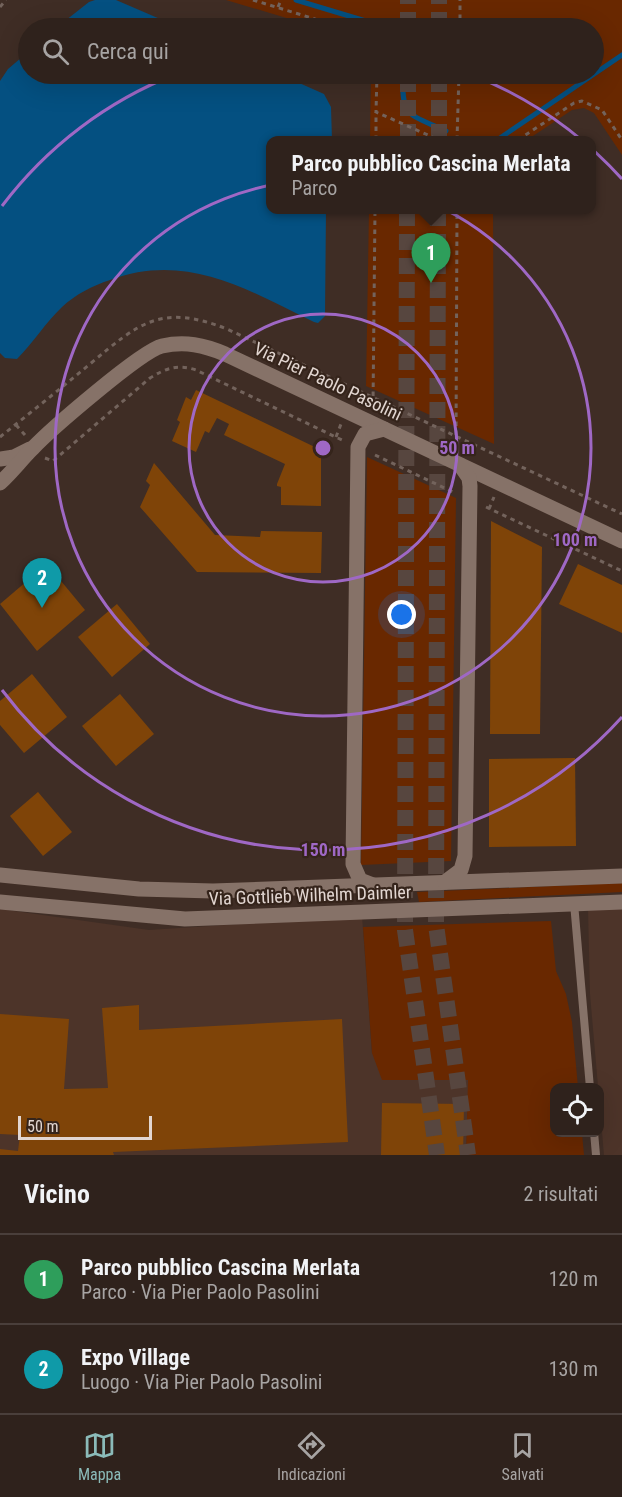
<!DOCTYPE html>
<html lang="it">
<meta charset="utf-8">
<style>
body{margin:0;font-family:"Roboto Condensed",sans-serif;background:#3b2f29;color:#f1f3f6}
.controls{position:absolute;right:18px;bottom:18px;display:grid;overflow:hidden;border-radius:12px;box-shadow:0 6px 24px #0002}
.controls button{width:54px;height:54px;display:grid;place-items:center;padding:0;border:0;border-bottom:2px solid #4a3f3b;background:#2f221c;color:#f1f3f6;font:30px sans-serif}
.scale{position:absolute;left:18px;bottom:15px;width:134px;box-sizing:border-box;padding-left:6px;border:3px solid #e2d6d1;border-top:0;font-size:16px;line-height:21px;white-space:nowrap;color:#e2d6d1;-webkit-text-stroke:4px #35241b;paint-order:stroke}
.you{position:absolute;left:402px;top:615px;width:21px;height:21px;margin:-15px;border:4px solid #fff;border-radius:50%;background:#1a73e8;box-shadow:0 0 0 9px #1a73e833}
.badge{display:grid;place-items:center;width:39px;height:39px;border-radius:50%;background:#8bbbb9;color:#fff;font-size:20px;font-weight:700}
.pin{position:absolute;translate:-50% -50px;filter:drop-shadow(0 2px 3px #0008)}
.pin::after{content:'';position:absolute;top:32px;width:21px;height:18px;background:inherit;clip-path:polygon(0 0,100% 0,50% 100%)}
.popup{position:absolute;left:266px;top:136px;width:330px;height:78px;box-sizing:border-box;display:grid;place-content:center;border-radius:12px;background:#2f221c;filter:drop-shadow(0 2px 4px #0005);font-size:20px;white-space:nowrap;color:#a7a4a3}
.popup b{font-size:22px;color:#f1f3f6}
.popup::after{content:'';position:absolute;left:50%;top:100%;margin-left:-12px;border:12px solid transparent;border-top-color:#2f221c}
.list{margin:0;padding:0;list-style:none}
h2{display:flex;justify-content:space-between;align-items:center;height:78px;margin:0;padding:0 24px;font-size:26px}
h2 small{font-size:20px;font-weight:400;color:#a7a4a3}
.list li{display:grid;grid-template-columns:39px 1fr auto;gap:18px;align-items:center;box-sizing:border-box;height:90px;padding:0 24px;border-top:2px solid #4a3f3b}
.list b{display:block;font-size:22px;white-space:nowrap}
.list p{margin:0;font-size:20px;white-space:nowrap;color:#a7a4a3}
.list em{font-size:20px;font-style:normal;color:#a7a4a3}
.icon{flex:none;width:33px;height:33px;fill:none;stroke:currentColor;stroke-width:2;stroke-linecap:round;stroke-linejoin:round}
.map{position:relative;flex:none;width:622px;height:1155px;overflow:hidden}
.search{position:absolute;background:#2f221c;box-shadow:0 6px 24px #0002;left:18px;right:18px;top:18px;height:66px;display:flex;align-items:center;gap:15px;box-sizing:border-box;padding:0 21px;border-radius:33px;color:#a7a4a3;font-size:22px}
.sheet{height:258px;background:#2f221c}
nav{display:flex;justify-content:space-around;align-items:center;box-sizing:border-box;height:84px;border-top:2px solid #4a3f3b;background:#2f221c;font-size:16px;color:#a7a4a3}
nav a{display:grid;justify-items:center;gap:3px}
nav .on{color:#8bbbb9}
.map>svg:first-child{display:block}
</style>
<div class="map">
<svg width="622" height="1155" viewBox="0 0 622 1155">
<rect width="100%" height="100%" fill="#3f2d25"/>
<g fill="#4d3429">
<path d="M 622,908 L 622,1155 L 604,1155 L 590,994 L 588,909 Z"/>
<path d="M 0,909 L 149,930 L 362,916 L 372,1053 L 469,1080 L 466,1155 L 0,1155 Z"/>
</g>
<g fill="#692800">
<path d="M 226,0 L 622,0 L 622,155 L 594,113 L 584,108 L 572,110 L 527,140 L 370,140 L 371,74 L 594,74 L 594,28 L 320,28 Z"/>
<path d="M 369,210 L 493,210 L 494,444 L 366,386 Z"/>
<path d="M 367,457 L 456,498 L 451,861 L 361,865 Z"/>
<path d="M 622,883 L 622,892 L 419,902 L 417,892 Z"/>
<path d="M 551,921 L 556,971 L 566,994 L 572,1022 L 578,1087 L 554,1088 L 554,1132 L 582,1133 L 584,1155 L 466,1155 L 468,1080 L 382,1080 L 372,1053 L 363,927 Z"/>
</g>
<g fill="#045081">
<path d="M 95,0 L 116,0 L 181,28 L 56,28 L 89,2 Z"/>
<path d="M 28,52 L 28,74 L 279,74 L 324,94 L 331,107 L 332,140 L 270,140 L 270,210 L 326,210 L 325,316 L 318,323 L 314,322 C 247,289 186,252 110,280 C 92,286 76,294 62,307 C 46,322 33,343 17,359 L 5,358 L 0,353 L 0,81 L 8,69 Z"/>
</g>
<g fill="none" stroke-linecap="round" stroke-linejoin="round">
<g stroke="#045081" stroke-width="5">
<path d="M 296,0 L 389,28"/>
<path d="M 403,74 C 401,118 409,114 446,131"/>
<path d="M 497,140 L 622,55"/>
</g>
</g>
<g fill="#7f4408">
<path d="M 196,390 L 321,450 L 321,506 L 281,505 L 281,487 L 277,486 L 277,484 L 285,464 L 224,435 L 229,424 L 217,418 L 209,433 L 205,431 L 196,452 L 172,441 L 180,422 L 177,420 L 186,397 L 191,400 Z"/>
<path d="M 154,463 L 215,535 L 260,537 L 261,531 L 322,532 L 321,573 L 197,572 L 140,507 L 150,485 L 146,481 Z"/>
<path d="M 491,521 L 542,547 L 540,734 L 490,734 Z"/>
<path d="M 47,564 L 85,610 L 37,651 L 0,604 Z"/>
<path d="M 578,564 L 622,585 L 622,633 L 559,604 Z"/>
<path d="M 117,604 L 150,644 L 112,677 L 78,637 Z"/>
<path d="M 32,674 L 67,717 L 24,753 L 0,725 L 0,701 Z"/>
<path d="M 120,694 L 154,734 L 116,766 L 82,726 Z"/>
<path d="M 575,758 L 576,846 L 489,847 L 489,759 Z"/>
<path d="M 38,792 L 72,832 L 43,856 L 10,816 Z"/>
<path d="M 139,1005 L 139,1030 L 342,1019 L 348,1142 L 113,1152 L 114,1155 L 0,1155 L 0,1149 L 18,1151 L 20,1135 L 0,1134 L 0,1014 L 69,1019 L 64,1089 L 108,1088 L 102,1008 Z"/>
<path d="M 382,1103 L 464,1104 L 463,1155 L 381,1155 Z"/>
</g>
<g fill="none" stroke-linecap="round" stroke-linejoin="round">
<g stroke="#57463f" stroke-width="16" stroke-dasharray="16 8" stroke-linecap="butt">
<path d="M 408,28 L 408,0"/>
<path d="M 439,28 L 439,0"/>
<path d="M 408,140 L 408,74"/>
<path d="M 439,140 L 439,74"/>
<path d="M 407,210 L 405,930 L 437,1155"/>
<path d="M 438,210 L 436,925 L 468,1155"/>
</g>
<g stroke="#73635c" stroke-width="3" stroke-dasharray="4.5 4.5" stroke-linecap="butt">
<path d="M 253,0 L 344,28"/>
<path d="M 0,7 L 6,0"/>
<path d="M 278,7 L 281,0"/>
<path d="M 460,28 L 460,0"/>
<path d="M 377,74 L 376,112 L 439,140"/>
<path d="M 376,140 L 376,112"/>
<path d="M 457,140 L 459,74"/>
<path d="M 518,140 L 574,103 L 582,101 L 602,110 L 622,140"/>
<path d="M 373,405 L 375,210"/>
<path d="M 16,425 L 25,435"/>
<path d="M 0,437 C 30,413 60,389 90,364 C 139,323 161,303 227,329 L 622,514"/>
<path d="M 336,437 L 341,424"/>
<path d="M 456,444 L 457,210"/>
<path d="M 375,455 L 455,493"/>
<path d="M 45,458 L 53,461 L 150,378 C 166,368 178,364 196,370 L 344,441"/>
<path d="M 486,507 L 622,571"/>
<path d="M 489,509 L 494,497"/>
</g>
<g stroke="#867268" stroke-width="8">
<path d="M 574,903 L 590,1088"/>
<path d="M 594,1132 L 596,1155"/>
</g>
<g stroke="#867268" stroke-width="15">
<path d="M 0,459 L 14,457 L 30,449"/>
<path d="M 0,483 C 12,472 21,460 32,449 C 50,430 141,351 162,346 C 185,341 204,345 225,354 L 622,541"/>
<path d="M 0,875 L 139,889 L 213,891 L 622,876"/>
<path d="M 445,882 L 461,870 L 465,856 L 470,486 L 469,478 L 460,465"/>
<path d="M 373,885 L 360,880 L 353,864 L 358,447 L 365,434 L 384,429"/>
<path d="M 0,902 L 185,919 L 622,902"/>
</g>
</g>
<g fill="none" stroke="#9f68c5" stroke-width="3">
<circle cx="323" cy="448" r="134"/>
<circle cx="323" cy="448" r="268"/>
<path d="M622 717A402 402 0 0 1 2 690M2 206A402 402 0 0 1 176 74M470 74A402 402 0 0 1 622 179"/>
</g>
<g text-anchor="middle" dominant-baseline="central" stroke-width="4.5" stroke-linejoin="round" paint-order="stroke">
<g font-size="18" fill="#e2d6d1" stroke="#35241b">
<text transform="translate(328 381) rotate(25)">Via Pier Paolo Pasolini</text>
<text transform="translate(310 895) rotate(-2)">Via Gottlieb Wilhelm Daimler</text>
</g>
</g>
<circle cx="323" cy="448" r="9" fill="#9f68c5" stroke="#35241b" stroke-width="3"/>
<g font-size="18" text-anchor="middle" font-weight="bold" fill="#9f68c5" stroke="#35241b" stroke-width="4.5" stroke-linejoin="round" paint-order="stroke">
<text x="457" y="454">50 m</text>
<text x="575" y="546">100 m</text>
<text x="323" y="856">150 m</text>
</g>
</svg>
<div class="controls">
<button><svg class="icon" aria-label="locate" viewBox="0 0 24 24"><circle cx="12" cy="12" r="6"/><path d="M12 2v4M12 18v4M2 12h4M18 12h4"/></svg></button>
</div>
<div class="scale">50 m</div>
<div class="you"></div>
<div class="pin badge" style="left:431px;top:283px;background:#2e9e5b">1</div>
<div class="popup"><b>Parco pubblico Cascina Merlata</b>Parco</div>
<div class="pin badge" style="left:42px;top:608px;background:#0f9aa8">2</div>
<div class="search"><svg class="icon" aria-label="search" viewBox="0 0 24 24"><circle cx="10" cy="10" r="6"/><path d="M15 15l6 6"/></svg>Cerca qui</div>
</div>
<section class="sheet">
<h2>Vicino<small>2 risultati</small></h2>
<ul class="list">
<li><span class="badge" style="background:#2e9e5b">1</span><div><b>Parco pubblico Cascina Merlata</b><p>Parco · Via Pier Paolo Pasolini</p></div><em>120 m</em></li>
<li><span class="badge" style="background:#0f9aa8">2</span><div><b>Expo Village</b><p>Luogo · Via Pier Paolo Pasolini</p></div><em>130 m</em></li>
</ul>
</section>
<nav>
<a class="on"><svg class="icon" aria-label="map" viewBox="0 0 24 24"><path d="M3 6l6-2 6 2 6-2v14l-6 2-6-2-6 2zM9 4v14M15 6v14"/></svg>Mappa</a>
<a><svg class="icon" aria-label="directions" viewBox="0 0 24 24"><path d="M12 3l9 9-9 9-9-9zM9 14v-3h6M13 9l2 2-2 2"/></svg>Indicazioni</a>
<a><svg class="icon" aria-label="saved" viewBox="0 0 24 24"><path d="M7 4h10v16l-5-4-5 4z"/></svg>Salvati</a>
</nav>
